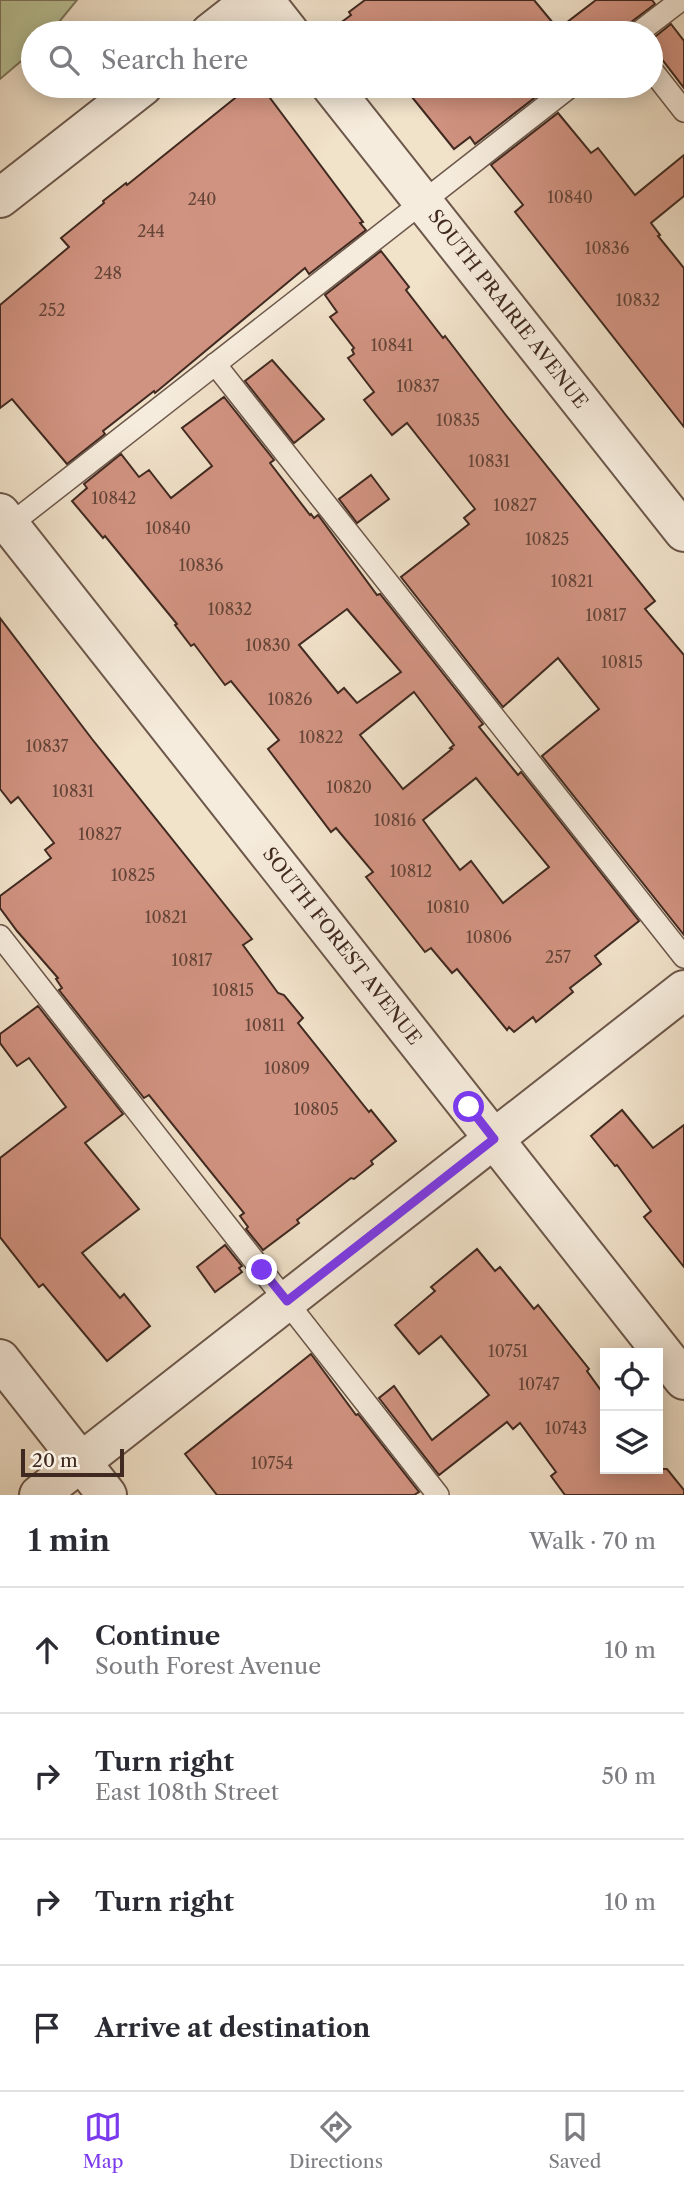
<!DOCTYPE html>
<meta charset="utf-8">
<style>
body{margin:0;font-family:"Libre Caslon Text",serif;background:#f7f7f7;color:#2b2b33}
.controls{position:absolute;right:21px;bottom:21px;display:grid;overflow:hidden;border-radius:0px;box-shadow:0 4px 18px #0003}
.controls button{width:63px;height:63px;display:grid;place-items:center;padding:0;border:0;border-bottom:2px solid #e1e1e2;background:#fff;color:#2b2b33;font:35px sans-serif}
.scale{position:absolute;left:21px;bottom:18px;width:103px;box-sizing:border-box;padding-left:7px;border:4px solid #402920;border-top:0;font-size:19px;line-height:24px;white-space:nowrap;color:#402920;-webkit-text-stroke:5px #f6ecdd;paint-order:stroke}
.stop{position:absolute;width:21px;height:21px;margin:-16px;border:5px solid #7c3aed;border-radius:50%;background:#fff}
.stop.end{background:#7c3aed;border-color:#fff;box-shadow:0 2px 7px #0008}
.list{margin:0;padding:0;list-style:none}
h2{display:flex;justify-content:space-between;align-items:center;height:91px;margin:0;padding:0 28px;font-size:30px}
h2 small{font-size:23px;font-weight:400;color:#7c7c81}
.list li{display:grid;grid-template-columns:46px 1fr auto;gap:21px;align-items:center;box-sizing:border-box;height:126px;padding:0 28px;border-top:2px solid #e1e1e2}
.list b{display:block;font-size:26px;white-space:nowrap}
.list p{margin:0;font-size:23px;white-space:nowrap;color:#7c7c81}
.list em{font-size:23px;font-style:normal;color:#7c7c81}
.icon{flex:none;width:38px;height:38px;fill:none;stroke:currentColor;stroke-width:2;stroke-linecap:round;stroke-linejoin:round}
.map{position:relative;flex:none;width:684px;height:1495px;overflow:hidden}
.search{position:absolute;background:#fff;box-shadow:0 4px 18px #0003;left:21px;right:21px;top:21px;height:77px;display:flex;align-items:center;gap:18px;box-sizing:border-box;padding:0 24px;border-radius:38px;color:#7c7c81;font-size:26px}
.sheet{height:595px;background:#fff}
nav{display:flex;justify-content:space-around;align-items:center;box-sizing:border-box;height:98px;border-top:2px solid #e1e1e2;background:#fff;font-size:19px;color:#7c7c81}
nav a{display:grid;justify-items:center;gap:4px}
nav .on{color:#7c3aed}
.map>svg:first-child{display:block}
</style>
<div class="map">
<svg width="684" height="1495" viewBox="0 0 684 1495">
<rect width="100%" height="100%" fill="#f1e2ca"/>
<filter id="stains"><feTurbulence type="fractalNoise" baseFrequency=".00286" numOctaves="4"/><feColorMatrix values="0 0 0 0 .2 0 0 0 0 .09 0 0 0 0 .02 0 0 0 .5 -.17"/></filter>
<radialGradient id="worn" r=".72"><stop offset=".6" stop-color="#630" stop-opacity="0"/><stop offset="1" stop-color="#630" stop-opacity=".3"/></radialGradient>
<path fill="#bac397" stroke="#7d765c" stroke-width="2" d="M 0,0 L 77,0 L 50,33 L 33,33 L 33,51 L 0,79 Z"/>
<g fill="#d19381" stroke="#402920" stroke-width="2" fill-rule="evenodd">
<path d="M 365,0 L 534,0 L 558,29 L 596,0 L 652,0 L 655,4 L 630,23 L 625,33 L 327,33 L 351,15 L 349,12 Z"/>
<path d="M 671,24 L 684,41 L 684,88 L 651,45 L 651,40 Z"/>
<path d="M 250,86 L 261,86 L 363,222 L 360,223 L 366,230 L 309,274 L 305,268 L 155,393 L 154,391 L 103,431 L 105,434 L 67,464 L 12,399 L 0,408 L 0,305 L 69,247 L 61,238 L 104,203 L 103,201 L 126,183 L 127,185 Z"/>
<path d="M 403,86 L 537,86 L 542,92 L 475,144 L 470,137 L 454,149 Z"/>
<path d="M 558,113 L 591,153 L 598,148 L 635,195 L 684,155 L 684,196 L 651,223 L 660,235 L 658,236 L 684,268 L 684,427 L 515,212 L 523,205 L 491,165 Z"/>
<path d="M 381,251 L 409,287 L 406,290 L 443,338 L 445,336 L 505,414 L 655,601 L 645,609 L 684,655 L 684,935 L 542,756 L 599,709 L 558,658 L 503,707 L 401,577 L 469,524 L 464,518 L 475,509 L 407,423 L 392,435 L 364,400 L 374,392 L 348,358 L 354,354 L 352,350 L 354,348 L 330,317 L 337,312 L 325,295 Z"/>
<path d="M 272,360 L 324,419 L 294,443 L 245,381 Z"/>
<path d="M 224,397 L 274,460 L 270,463 L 310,515 L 311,514 L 314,518 L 318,515 L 377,595 L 380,594 L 483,724 L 479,727 L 518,775 L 521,772 L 639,921 L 595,956 L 601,964 L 570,988 L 573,992 L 536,1022 L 533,1017 L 514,1032 L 509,1027 L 507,1030 L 457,969 L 452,973 L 431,948 L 425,952 L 366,877 L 373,872 L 336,828 L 331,832 L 268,749 L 279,740 L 231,681 L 225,685 L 194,644 L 191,646 L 175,625 L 177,624 L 105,536 L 103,538 L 72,501 L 87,488 L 84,484 L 121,454 L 139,477 L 149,470 L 171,498 L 212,466 L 182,428 ZM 347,609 L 401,672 L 357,703 L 344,688 L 338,693 L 299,645 ZM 414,692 L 454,745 L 450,748 L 452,749 L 403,789 L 360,735 ZM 476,778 L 549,867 L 503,903 L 471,861 L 460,870 L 423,820 Z"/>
<path d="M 371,475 L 389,499 L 357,523 L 339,499 Z"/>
<path d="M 0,618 L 92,739 L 252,939 L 243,945 L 278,993 L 284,995 L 303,1018 L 298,1023 L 369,1112 L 371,1110 L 396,1141 L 371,1161 L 373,1164 L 354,1179 L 351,1178 L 297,1220 L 299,1223 L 263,1250 L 246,1229 L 248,1227 L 240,1216 L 244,1213 L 149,1095 L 144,1098 L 59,990 L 62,988 L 56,979 L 58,978 L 17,931 L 0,908 L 0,896 L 51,858 L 45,850 L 54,843 L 18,797 L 11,803 L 0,789 Z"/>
<path d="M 38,1006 L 123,1114 L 85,1143 L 139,1209 L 82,1253 L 120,1298 L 124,1294 L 150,1326 L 107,1361 L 43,1284 L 39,1287 L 0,1237 L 0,1158 L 66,1107 L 29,1058 L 17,1066 L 0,1043 L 0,1034 Z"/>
<path d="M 622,1110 L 653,1148 L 684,1125 L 684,1267 L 644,1217 L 651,1211 L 617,1165 L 615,1166 L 591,1136 Z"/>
<path d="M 225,1245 L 242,1266 L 239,1268 L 242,1272 L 215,1292 L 197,1267 Z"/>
<path d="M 477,1249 L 495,1271 L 500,1267 L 534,1309 L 538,1305 L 589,1369 L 587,1371 L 605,1396 L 605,1469 L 667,1469 L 684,1490 L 684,1495 L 565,1495 L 551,1476 L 556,1472 L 520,1423 L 513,1429 L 507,1422 L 439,1475 L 379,1398 L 394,1386 L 432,1440 L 489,1395 L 441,1336 L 419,1354 L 395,1325 L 435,1291 L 431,1287 Z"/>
<path d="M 311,1354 L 356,1415 L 358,1414 L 419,1492 L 414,1495 L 217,1495 L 185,1454 Z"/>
</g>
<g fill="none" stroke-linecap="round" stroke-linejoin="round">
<defs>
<g id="service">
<path d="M 638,33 L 681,0"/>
<path d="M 651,69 L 684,111"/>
<path d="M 215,364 L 684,957"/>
<path d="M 2,531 L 571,86"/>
<path d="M 0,936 L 438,1495"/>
</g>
<g id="minor">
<path d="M 264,0 L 290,33"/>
<path d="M 210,33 L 252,0"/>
<path d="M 331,86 L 684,532"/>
<path d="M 0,198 L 143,86"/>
<path d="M 0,513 L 684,1380"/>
<path d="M 0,1359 L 107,1495"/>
<path d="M 39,1495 L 684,990"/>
</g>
</defs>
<use href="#service" stroke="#6c574a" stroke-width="24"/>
<use href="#minor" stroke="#6c574a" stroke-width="42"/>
<use href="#service" stroke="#f6ecdd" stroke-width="21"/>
<use href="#minor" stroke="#f6ecdd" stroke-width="38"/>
</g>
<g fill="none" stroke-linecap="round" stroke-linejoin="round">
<path stroke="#7c3aed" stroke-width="9" d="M 262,1270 L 287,1301 L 494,1139 L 469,1107"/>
</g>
<g text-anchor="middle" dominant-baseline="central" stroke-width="6" stroke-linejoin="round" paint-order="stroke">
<g font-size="16" fill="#644438">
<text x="570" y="197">10840</text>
<text x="202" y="199">240</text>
<text x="151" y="231">244</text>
<text x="607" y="248">10836</text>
<text x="108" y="273">248</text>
<text x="638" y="300">10832</text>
<text x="52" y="310">252</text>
<text x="392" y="345">10841</text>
<text x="418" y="386">10837</text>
<text x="458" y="420">10835</text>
<text x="489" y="461">10831</text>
<text x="114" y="498">10842</text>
<text x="515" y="505">10827</text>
<text x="168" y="528">10840</text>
<text x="547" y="539">10825</text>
<text x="201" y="565">10836</text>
<text x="572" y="581">10821</text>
<text x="230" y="609">10832</text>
<text x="606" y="615">10817</text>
<text x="268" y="645">10830</text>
<text x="622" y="662">10815</text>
<text x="290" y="699">10826</text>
<text x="321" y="737">10822</text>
<text x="47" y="746">10837</text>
<text x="349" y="787">10820</text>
<text x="73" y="791">10831</text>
<text x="395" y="820">10816</text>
<text x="100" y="834">10827</text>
<text x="411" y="871">10812</text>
<text x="133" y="875">10825</text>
<text x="448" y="907">10810</text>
<text x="166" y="917">10821</text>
<text x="489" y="937">10806</text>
<text x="558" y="957">257</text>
<text x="192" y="960">10817</text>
<text x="233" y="990">10815</text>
<text x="265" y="1025">10811</text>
<text x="287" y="1068">10809</text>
<text x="316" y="1109">10805</text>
<text x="508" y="1351">10751</text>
<text x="539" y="1384">10747</text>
<text x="566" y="1428">10743</text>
<text x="272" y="1463">10754</text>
</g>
<g font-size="19" fill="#402920" stroke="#f6ecdd">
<text transform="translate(508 309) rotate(52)">SOUTH PRAIRIE AVENUE</text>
<text transform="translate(342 946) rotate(52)">SOUTH FOREST AVENUE</text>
</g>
</g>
<rect width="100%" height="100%" filter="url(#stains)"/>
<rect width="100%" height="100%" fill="url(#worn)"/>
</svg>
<div class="controls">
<button><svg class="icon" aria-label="locate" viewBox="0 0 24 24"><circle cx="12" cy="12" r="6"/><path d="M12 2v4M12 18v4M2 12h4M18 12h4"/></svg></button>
<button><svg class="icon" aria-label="layers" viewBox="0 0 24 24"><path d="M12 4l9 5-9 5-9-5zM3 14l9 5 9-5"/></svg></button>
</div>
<div class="scale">20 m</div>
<div class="stop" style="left:469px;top:1107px"></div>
<div class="stop end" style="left:262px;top:1270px"></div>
<div class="search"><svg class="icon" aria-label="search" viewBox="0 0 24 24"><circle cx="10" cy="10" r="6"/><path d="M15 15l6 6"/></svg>Search here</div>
</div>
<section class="sheet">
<h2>1 min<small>Walk · 70 m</small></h2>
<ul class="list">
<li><svg class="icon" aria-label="ahead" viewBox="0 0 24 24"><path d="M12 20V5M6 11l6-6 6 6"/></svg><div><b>Continue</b><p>South Forest Avenue</p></div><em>10 m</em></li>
<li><svg class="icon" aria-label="right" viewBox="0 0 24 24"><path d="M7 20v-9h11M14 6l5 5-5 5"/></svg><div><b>Turn right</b><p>East 108th Street</p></div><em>50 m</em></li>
<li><svg class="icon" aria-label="right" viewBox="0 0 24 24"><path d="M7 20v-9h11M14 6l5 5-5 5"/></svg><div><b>Turn right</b></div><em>10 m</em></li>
<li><svg class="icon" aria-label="arrive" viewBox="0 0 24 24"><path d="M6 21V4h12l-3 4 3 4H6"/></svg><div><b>Arrive at destination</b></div></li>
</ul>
</section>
<nav>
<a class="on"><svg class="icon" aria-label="map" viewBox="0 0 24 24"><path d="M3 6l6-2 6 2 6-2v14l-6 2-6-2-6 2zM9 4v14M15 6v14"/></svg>Map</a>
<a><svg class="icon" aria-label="directions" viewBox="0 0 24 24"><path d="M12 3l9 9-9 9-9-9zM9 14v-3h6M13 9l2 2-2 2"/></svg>Directions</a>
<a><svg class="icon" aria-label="saved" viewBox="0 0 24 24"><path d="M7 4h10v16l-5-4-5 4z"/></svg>Saved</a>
</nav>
